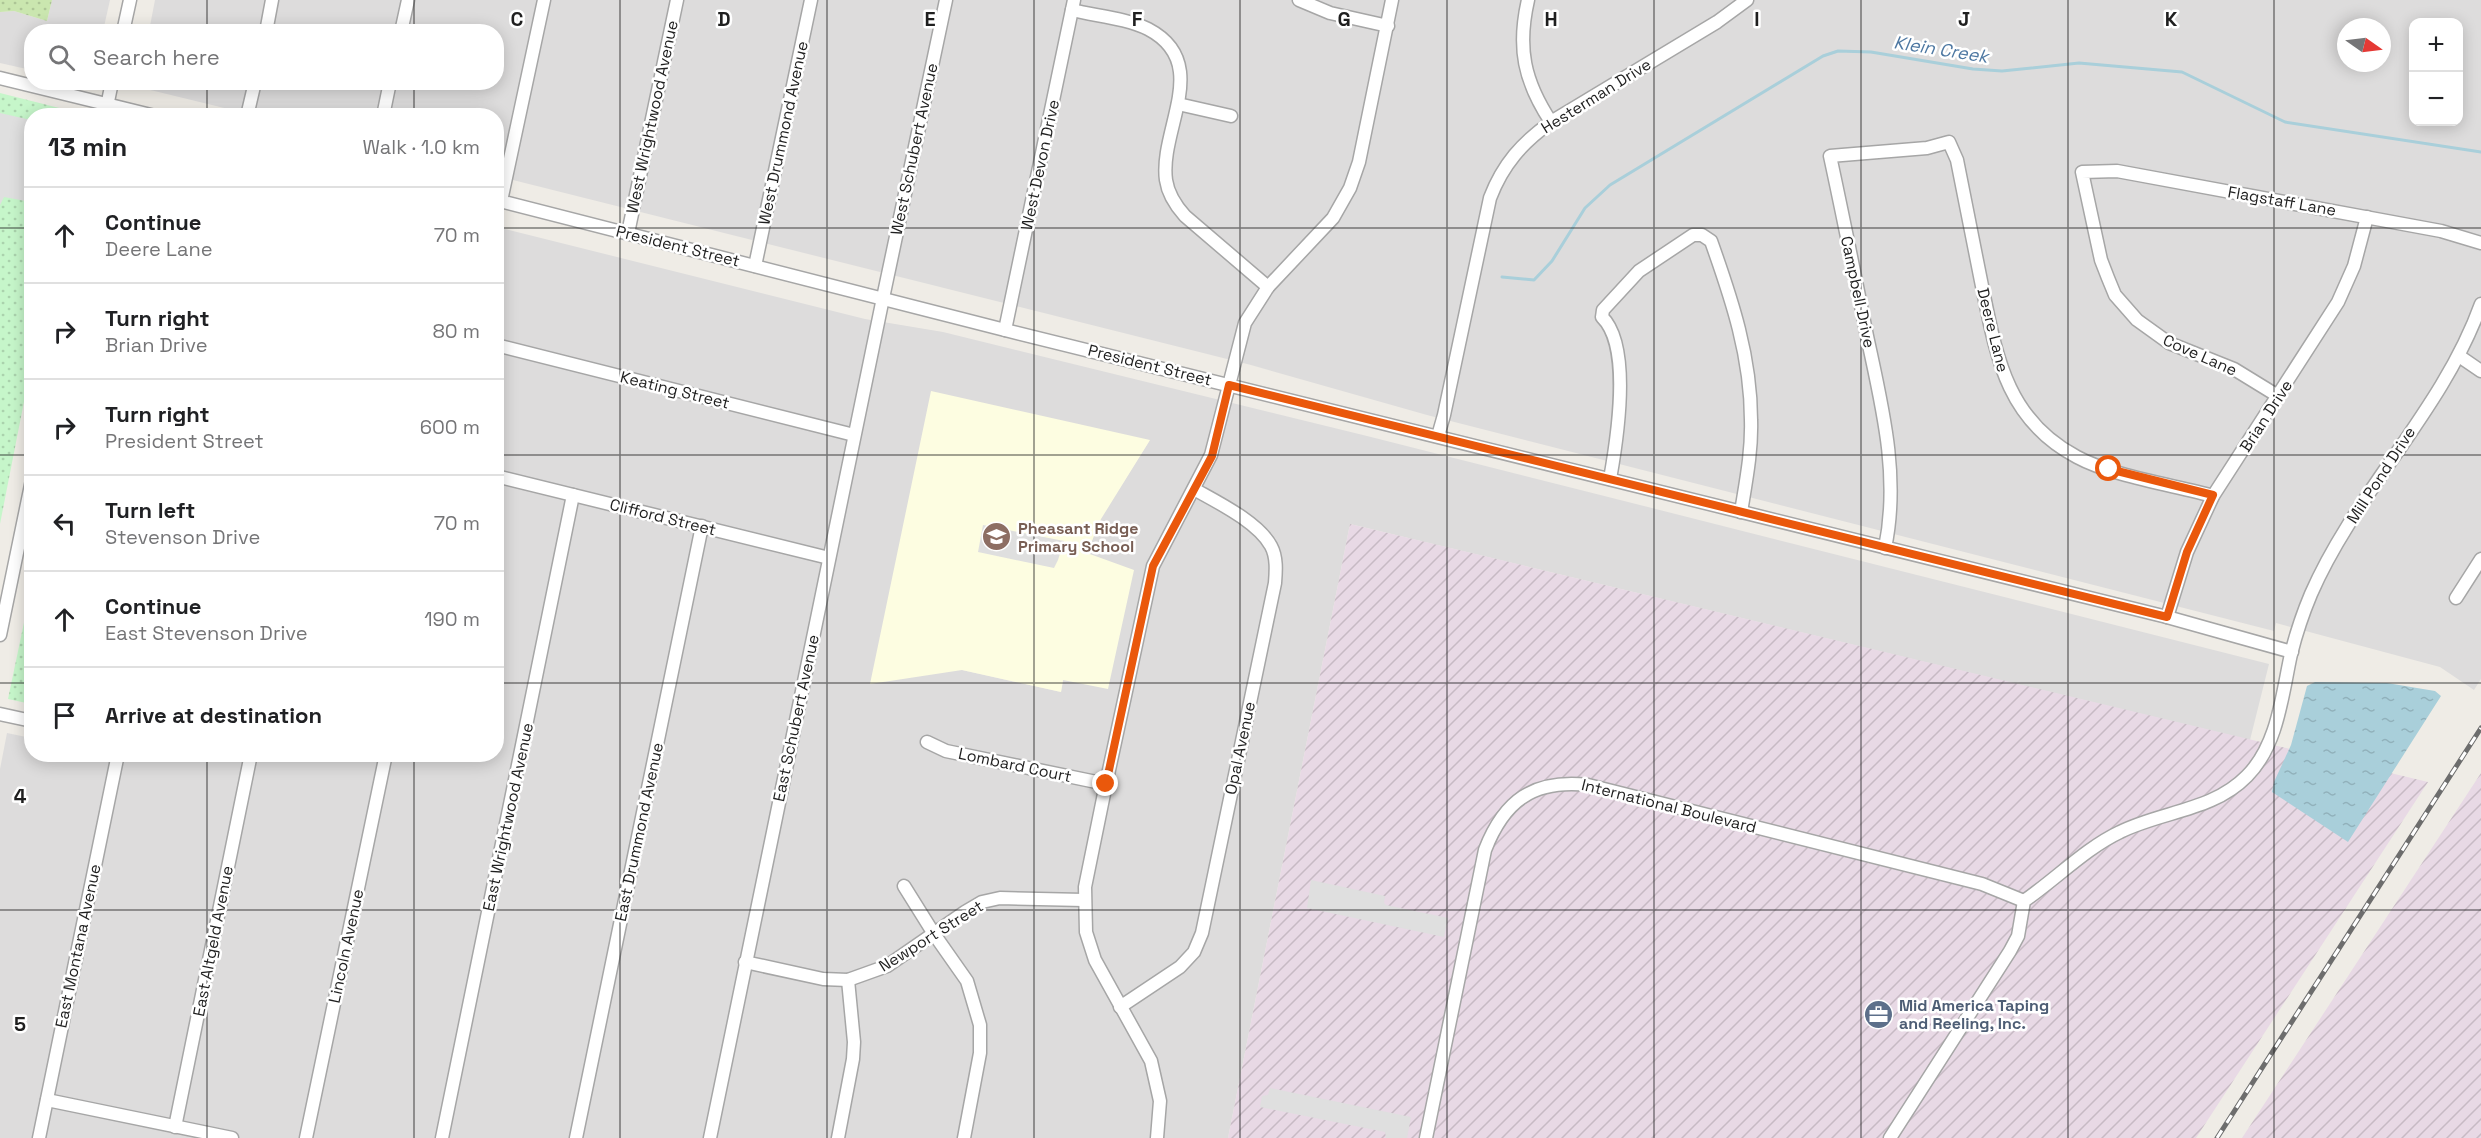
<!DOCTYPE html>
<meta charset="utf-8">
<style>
body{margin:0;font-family:"Space Grotesk",sans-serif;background:#f2f2f2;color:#202124}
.controls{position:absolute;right:18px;top:18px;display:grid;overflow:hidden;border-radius:12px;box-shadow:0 3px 15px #0003}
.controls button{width:54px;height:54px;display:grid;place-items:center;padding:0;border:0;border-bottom:2px solid #e0e0e0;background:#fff;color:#202124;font:30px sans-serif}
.compass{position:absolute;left:2337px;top:18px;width:54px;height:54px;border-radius:50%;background:#fff;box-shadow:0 3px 15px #0003;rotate:104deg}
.stop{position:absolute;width:18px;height:18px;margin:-14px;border:4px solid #ea580c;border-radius:50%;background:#fff}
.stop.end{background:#ea580c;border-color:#fff;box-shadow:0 2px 6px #0008}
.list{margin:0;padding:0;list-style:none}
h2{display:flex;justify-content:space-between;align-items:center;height:78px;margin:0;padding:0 24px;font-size:26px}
h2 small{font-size:20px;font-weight:400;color:#757577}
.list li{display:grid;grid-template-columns:39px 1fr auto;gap:18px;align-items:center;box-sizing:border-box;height:96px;padding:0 24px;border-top:2px solid #e0e0e0}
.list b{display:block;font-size:22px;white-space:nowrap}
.list p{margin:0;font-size:20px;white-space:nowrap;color:#757577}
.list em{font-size:20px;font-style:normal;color:#757577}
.icon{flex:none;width:33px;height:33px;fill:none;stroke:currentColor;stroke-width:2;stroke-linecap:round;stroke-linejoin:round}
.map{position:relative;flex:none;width:2481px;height:1138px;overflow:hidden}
.search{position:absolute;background:#fff;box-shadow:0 3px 15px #0003;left:24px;top:24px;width:480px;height:66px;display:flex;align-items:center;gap:15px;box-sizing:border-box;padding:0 21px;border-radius:24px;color:#757577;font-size:22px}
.panel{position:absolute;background:#fff;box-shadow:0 3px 15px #0003;left:24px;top:108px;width:480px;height:654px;border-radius:24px}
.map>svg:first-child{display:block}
</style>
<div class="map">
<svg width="2481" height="1138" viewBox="0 0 2481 1138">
<defs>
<pattern id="industrial-furrows" width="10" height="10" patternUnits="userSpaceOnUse" patternTransform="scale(1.5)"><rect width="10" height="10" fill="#e8d9e5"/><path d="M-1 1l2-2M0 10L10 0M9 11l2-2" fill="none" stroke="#c7bac4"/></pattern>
<pattern id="grass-dots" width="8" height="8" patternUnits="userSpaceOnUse" patternTransform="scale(1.5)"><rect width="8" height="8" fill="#cae6af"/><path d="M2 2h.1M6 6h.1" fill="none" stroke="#adc596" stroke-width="1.8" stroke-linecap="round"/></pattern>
<pattern id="park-dots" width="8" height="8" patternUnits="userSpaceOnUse" patternTransform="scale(1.5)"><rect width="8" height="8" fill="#c6f6ca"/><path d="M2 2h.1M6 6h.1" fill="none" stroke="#aad2ad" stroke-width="1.8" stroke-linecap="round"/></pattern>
<pattern id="water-ripples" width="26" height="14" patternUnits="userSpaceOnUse" patternTransform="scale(1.5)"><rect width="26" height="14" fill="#a9cfda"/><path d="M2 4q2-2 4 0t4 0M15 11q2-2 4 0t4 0" fill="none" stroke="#91b1bb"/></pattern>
</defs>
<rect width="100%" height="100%" fill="#efece6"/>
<g fill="#dddcdc" fill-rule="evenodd">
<path d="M 52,0 L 110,0 L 103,31 L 32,32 L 31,70 L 0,63 L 0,12 L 14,11 L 47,21 Z"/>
<path d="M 155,0 L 2481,0 L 2481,679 L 2474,690 L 2440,667 L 2276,623 L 2274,631 L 1427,415 L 1251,365 L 497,176 L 496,116 L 253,115 L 138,87 L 139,82 L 496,82 L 496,32 L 149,31 ZM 2414,22 L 2458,22 L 2458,122 L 2414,122 ZM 2346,27 L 2382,27 L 2382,63 L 2346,63 Z"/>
<path d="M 497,227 L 865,319 L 943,332 L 1367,436 L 2269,664 L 2250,740 L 1350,524 L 1228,1138 L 0,1138 L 0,769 L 7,733 L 31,738 L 32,754 L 496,754 ZM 1150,440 L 1100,519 L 1087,554 L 1061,692 L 962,670 Z"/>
</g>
<g fill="url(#industrial-furrows)">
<path d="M 1350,524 L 2428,782 L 2196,1138 L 1228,1138 Z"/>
<path d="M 2481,773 L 2481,1138 L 2242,1138 Z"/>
</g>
<path fill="#fdfde1" d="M 931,391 L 1150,440 L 1101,519 L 1087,553 L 1134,570 L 1108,689 L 1063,680 L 1061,692 L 962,670 L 870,684 Z"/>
<path fill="url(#grass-dots)" d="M 0,0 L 52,0 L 47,21 L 14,11 L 0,12 Z"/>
<g fill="url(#park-dots)">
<path d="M 0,93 L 83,114 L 32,116 L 31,366 L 0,524 Z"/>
<path d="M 31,589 L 31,704 L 8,699 Z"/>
</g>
<g fill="#dfdfdf">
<path d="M 0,113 L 31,120 L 31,202 L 4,197 L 0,205 Z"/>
<path d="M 983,525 L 1064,541 L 1058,560 L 1054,568 L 978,552 Z"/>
<path d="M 1311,880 L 1385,896 L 1384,903 L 1386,905 L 1448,918 L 1444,937 L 1307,908 Z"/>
<path d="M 1270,1088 L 1411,1117 L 1407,1138 L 1386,1138 L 1385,1132 L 1260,1107 L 1262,1096 L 1268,1095 Z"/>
</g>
<path fill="url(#water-ripples)" d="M 2315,682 L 2387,683 L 2435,691 L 2441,696 L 2348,842 L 2272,792 L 2274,782 L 2291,745 L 2307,686 Z"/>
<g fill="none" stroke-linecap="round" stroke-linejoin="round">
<path stroke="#a9cfda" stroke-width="3" d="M 1502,277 L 1534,280 L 1552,261 L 1585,208 L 1610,185 L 1823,56 L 1838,51 L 1871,52 L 1973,69 L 2002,71 L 2079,63 L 2182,72 L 2285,122 L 2481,152"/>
<defs>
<g id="street">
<path d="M 1299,0 L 1330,13 L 1388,26"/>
<path d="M 1528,0 C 1517,48 1524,81 1551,122"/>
<path d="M 1072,10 C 1096,16 1126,18 1148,29 C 1213,63 1159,129 1166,180 C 1168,194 1176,206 1185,216 L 1268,287"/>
<path d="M 123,32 L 130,0"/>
<path d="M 266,32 L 272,0"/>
<path d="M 401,32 L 408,0"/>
<path d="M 0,78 L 155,116"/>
<path d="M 1178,104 L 1231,116"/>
<path d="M 105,116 L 112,82"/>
<path d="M 247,116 L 255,82"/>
<path d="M 383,116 L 390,82"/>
<path d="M 496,200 L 1005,330 L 2167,617 L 2292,652"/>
<path d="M 501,201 L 544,0"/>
<path d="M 628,233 L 677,0"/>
<path d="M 755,266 L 811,0"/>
<path d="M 1005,330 L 1074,0"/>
<path d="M 496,345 L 854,435"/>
<path d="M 2459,356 L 2481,371"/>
<path d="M 2278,396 L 2234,369 L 2169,343 L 2137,320 L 2115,295 L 2108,278 L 2101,260 L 2082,172 L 2117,171 L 2441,231 L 2481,243"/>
<path d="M 1438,436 L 1444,415 L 1490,198 C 1503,164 1522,143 1551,122 L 1717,22 L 1747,0"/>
<path d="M 496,476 L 829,558"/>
<path d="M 1610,479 C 1617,440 1632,346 1602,317 L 1603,310 L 1639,271 L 1693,235 L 1702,235 L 1711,241 C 1732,300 1751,357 1751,420 C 1752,451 1746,481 1741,512"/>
<path d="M 1885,548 C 1900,476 1882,406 1867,336 C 1855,276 1843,216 1830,156 L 1927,148 L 1949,142 L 1957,160 C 1965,200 1973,240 1981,281 C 1996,354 2005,419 2077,457 C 2112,476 2173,485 2213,496"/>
<path d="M 2456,598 L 2481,559"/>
<path d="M 2167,617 L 2187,552 L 2213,496 L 2338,302 L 2354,266 L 2367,217"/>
<path d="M 0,635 L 32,480"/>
<path d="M 0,714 L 32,721"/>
<path d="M 927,742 L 946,751 L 1106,784"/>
<path d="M 904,886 L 934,934 L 967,981 L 980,1025 L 980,1053 L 964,1138"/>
<path d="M 745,962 L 823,979 L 848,980 L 887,966 L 965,912 L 982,902 L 1000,898 L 1084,900"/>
<path d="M 1120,1007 L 1180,967 L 1194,952 L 1202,933 L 1275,583 C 1276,571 1277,557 1271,546 C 1258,522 1217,502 1194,489"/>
<path d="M 47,1100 L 232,1138"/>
<path d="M 175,1127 L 251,754"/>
<path d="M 39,1138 L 118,754"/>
<path d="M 306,1138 L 386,754"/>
<path d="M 442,1138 L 573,495"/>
<path d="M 576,1138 L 702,526"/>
<path d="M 710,1138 L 883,298 L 946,0"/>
<path d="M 838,1138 L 853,1059 L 854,1042 L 848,980"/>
<path d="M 1157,1138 L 1160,1101 L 1151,1061 L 1095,960 L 1086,932 L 1085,887 L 1106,784 L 1153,566 L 1211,455 L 1245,323 L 1268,287 L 1333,218 L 1350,188 L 1359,162 L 1392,0"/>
<path d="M 1426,1138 L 1485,850 C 1504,801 1533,779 1588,785 L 1982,884 L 2024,901"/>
<path d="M 1890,1138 L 2010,951 L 2018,936 L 2024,901 C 2056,879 2086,848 2120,832 C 2162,811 2213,811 2247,776 C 2278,745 2282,695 2291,654 C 2296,634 2303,613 2311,594 C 2356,491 2443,410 2481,304"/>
</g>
</defs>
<use href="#street" stroke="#a6a6a6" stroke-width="15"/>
<use href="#street" stroke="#fff" stroke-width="12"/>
<defs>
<path id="rail" d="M 2217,1138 L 2481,728"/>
</defs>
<use href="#rail" stroke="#6d6d6d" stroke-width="5"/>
<use href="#rail" stroke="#fff" stroke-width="3" stroke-dasharray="9" stroke-linecap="butt"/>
</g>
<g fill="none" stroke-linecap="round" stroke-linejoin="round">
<path stroke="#ea580c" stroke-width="8" d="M 1106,784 L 1153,566 L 1212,456 L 1229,385 L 2167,617 L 2187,552 L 2213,495 L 2109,469"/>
</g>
<path fill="none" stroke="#1f1f1f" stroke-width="1.5" stroke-opacity="0.55" d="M 207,0 L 207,32M 414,0 L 414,32M 620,0 L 620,1138M 827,0 L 827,1138M 1034,0 L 1034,1138M 1240,0 L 1240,1138M 1447,0 L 1447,1138M 1654,0 L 1654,1138M 1861,0 L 1861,1138M 2068,0 L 2068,1138M 2274,0 L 2274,1138M 207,82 L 207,116M 414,82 L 414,116M 0,228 L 32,228M 496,228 L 2481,228M 0,455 L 32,455M 496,455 L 2481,455M 0,683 L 32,683M 496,683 L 2481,683M 207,754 L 207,1138M 414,754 L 414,1138M 0,910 L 2481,910"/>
<defs>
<symbol id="school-disc" viewBox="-11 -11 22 22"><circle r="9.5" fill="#8d6e63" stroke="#fff"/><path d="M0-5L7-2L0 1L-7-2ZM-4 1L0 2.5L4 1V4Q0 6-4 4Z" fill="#fff"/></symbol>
<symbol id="office-disc" viewBox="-11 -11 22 22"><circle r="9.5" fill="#5c6f8a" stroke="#fff"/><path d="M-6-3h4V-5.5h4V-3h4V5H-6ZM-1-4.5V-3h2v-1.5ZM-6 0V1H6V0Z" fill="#fff"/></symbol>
</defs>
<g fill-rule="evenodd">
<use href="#school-disc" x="980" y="520" width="33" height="33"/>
<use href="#office-disc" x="1862" y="998" width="33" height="33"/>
</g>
<g text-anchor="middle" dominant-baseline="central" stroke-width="5" stroke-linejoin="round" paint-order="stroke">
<g font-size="16" fill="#1f1f1f" stroke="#fff">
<text transform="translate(1596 96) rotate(-32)">Hesterman Drive</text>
<text transform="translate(652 117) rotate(-78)">West Wrightwood Avenue</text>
<text transform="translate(783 133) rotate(-78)">West Drummond Avenue</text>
<text transform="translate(914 149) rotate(-78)">West Schubert Avenue</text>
<text transform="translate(1040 165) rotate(-78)">West Devon Drive</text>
<text transform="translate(2282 201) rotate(10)">Flagstaff Lane</text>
<text transform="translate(678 246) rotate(14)">President Street</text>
<text transform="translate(1858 292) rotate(78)">Campbell Drive</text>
<text transform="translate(1993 330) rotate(76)">Deere Lane</text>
<text transform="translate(2200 355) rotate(24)">Cove Lane</text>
<text transform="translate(1150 365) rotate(14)">President Street</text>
<text transform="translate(675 390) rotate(14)">Keating Street</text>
<text transform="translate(2266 416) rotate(-57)">Brian Drive</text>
<text transform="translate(2381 475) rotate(-57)">Mill Pond Drive</text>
<text transform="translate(663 517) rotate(14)">Clifford Street</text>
<text transform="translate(796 718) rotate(-78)">East Schubert Avenue</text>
<text transform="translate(1240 748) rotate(-78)">Opal Avenue</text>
<text transform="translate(1015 765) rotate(12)">Lombard Court</text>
<text transform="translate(1669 806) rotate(14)">International Boulevard</text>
<text transform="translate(508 817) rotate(-78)">East Wrightwood Avenue</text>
<text transform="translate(639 832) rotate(-78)">East Drummond Avenue</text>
<text transform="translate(931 936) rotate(-32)">Newport Street</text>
<text transform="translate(213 941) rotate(-79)">East Altgeld Avenue</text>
<text transform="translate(78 946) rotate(-78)">East Montana Avenue</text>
<text transform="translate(346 946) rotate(-78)">Lincoln Avenue</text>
</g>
<g font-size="16" font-weight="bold" fill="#785e54" stroke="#fff" text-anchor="start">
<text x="1018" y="528">Pheasant Ridge<tspan x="1018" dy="18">Primary School</tspan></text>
</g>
<g font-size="16" font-weight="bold" fill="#4e5e75" stroke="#fff" text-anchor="start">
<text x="1899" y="1005">Mid America Taping<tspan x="1899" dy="18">and Reeling, Inc.</tspan></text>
</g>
<g font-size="18" font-style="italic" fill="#4e78a2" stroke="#fff">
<text transform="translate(1941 49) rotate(9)">Klein Creek</text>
</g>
</g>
<g font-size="20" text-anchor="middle" font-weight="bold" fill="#1f1f1f" stroke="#fff" stroke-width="5" stroke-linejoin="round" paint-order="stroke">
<text x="517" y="26">C</text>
<text x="724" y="26">D</text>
<text x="930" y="26">E</text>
<text x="1137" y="26">F</text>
<text x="1344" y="26">G</text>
<text x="1551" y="26">H</text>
<text x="1757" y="26">I</text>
<text x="1964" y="26">J</text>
<text x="2171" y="26">K</text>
<text x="20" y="803">4</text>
<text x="20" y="1031">5</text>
</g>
</svg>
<div class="controls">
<button>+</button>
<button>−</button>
</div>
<svg class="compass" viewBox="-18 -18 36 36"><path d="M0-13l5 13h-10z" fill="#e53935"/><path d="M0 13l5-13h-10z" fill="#757577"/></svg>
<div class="stop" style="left:2109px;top:469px"></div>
<div class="stop end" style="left:1106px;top:784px"></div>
<div class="search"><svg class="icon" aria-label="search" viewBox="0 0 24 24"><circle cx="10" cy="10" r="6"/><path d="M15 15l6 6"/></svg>Search here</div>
<section class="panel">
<h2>13 min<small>Walk · 1.0 km</small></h2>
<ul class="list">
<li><svg class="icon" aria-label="ahead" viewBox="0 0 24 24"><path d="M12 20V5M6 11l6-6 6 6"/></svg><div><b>Continue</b><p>Deere Lane</p></div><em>70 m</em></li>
<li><svg class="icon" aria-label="right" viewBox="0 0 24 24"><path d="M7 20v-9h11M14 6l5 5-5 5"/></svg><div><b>Turn right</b><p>Brian Drive</p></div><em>80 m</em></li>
<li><svg class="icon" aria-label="right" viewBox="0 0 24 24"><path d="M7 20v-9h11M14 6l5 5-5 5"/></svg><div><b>Turn right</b><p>President Street</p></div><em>600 m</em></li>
<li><svg class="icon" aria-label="left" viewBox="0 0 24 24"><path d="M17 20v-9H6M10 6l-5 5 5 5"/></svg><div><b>Turn left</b><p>Stevenson Drive</p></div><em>70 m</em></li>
<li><svg class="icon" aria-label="ahead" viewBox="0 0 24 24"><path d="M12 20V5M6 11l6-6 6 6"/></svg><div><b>Continue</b><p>East Stevenson Drive</p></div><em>190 m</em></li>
<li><svg class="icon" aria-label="arrive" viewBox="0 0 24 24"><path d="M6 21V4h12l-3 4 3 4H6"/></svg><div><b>Arrive at destination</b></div></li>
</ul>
</section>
</div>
